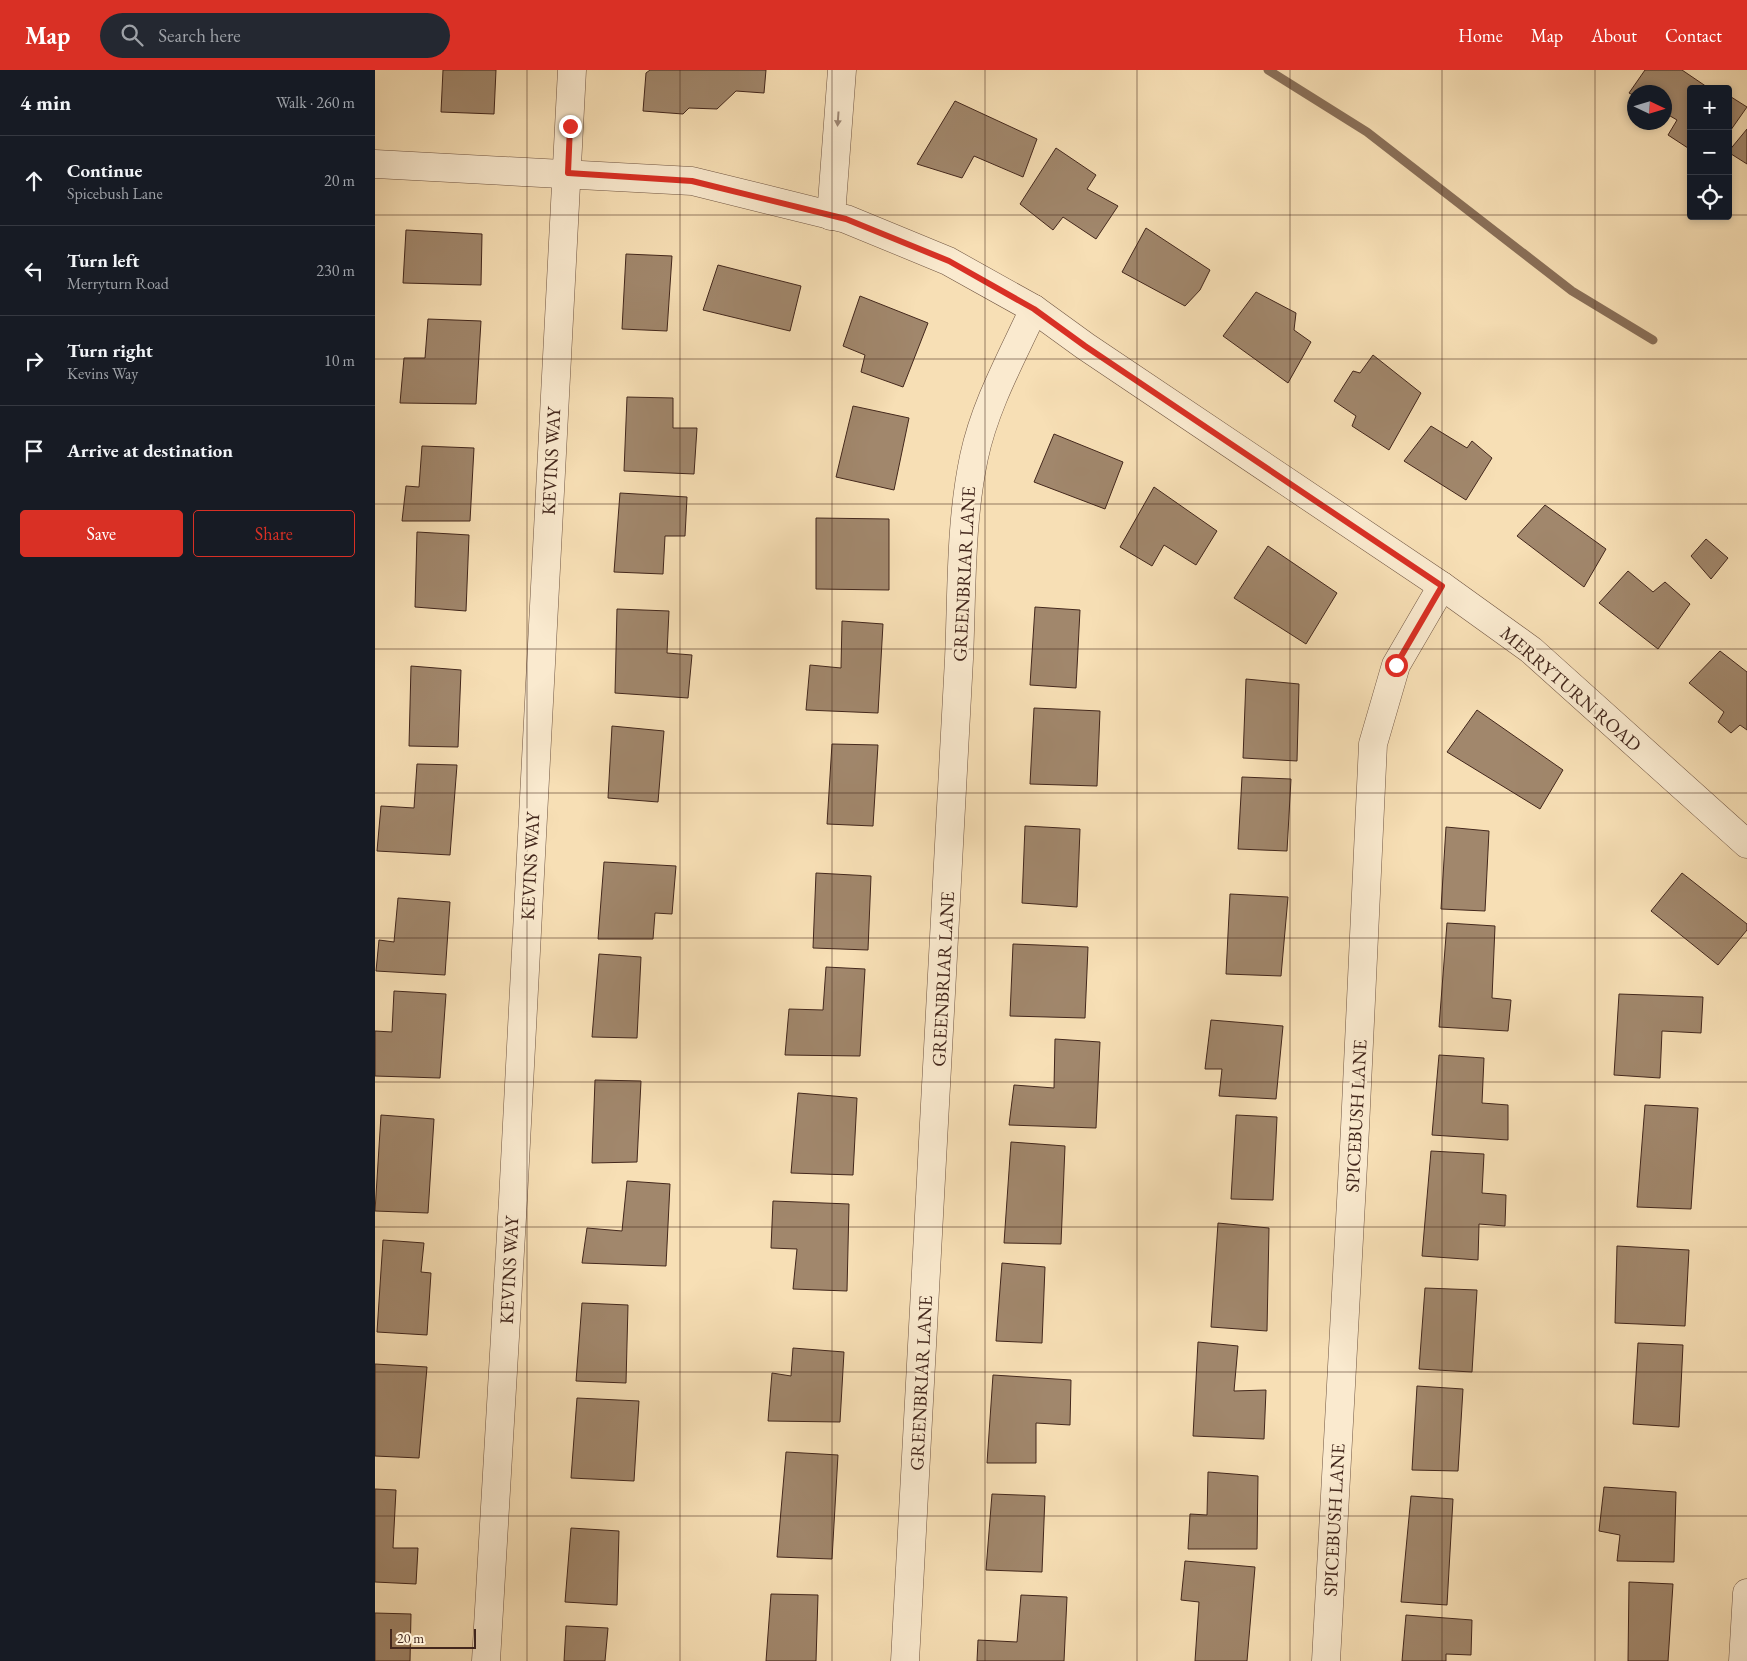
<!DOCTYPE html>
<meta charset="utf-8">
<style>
body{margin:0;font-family:"EB Garamond",serif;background:#242831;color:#f1f3f6}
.controls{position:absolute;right:15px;top:15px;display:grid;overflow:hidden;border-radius:5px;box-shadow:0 2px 8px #0003}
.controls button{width:45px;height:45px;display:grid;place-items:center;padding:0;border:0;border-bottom:1px solid #363941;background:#171b24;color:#f1f3f6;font:25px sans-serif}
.compass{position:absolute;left:1252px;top:15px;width:45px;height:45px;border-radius:50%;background:#171b24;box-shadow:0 2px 8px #0003;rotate:94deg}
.scale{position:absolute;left:15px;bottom:12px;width:86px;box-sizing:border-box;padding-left:5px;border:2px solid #43271c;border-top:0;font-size:14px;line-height:18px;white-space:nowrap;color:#43271c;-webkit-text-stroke:4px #faeacf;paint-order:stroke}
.stop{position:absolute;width:15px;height:15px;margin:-11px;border:4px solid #d93025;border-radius:50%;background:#fff}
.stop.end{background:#d93025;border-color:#fff;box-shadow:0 1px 5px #0008}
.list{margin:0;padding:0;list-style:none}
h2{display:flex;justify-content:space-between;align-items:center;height:65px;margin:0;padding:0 20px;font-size:21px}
h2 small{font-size:16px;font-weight:400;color:#9ea1a6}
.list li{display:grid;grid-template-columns:32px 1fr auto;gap:15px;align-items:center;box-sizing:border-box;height:90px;padding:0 20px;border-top:1px solid #363941}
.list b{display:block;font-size:19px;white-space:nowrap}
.list p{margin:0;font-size:16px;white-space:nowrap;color:#9ea1a6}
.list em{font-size:16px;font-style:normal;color:#9ea1a6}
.actions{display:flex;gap:10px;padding:15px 20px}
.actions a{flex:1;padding:11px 0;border:1px solid #d93025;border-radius:5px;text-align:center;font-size:18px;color:#d93025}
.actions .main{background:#d93025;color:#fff}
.icon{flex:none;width:28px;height:28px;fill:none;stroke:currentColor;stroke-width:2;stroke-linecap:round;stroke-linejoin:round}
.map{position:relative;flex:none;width:1372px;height:1591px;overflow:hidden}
header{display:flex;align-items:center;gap:30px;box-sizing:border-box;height:70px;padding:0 25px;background:#d93025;color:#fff}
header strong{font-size:24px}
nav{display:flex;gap:28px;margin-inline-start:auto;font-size:18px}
.search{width:350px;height:45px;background:#242831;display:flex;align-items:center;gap:12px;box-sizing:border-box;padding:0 18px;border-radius:28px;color:#9ea1a6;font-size:19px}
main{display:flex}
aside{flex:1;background:#171b24}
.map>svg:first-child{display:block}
</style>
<header>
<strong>Map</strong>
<div class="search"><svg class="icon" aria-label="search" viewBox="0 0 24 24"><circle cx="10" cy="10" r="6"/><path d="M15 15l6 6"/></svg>Search here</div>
<nav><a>Home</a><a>Map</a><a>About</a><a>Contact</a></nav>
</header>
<main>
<aside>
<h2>4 min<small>Walk · 260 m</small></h2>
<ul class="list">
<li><svg class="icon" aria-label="ahead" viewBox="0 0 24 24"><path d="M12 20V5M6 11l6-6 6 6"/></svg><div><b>Continue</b><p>Spicebush Lane</p></div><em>20 m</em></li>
<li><svg class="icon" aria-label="left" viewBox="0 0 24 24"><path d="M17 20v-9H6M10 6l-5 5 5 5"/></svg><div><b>Turn left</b><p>Merryturn Road</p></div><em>230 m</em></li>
<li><svg class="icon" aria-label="right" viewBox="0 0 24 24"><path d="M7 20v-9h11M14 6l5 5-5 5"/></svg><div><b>Turn right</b><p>Kevins Way</p></div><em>10 m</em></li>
<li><svg class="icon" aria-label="arrive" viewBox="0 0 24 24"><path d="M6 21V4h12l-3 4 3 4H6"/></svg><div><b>Arrive at destination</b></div></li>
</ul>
<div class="actions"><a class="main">Save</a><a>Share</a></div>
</aside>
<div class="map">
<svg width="1372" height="1591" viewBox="0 0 1372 1591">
<rect width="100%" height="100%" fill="#f7dfb5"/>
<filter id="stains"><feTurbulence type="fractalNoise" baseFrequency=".004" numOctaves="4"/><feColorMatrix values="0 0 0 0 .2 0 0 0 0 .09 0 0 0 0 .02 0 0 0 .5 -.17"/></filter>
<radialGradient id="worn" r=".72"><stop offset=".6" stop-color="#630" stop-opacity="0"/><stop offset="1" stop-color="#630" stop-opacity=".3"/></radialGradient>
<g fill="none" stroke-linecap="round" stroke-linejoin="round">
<path stroke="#8a7059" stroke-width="9" d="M 893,0 L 992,62 L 1197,221 L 1278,270"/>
</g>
<g fill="#a1876c" stroke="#43271c">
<path d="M 68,0 L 121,0 L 119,44 L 66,42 Z"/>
<path d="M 275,0 L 391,0 L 389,23 L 361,21 L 342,39 L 314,38 L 308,44 L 268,41 L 271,3 Z"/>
<path d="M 1270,0 L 1307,0 L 1335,19 L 1316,19 L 1316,80 L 1293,65 L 1302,50 L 1290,43 L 1290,22 L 1260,22 L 1260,26 L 1254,23 Z"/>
<path d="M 1353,25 L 1372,37 L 1353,64 Z"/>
<path d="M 580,31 L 662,69 L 648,107 L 599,86 L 587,108 L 542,94 Z"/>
<path d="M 1372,59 L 1372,94 L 1353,82 Z"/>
<path d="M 681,78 L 721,105 L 712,119 L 743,136 L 721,169 L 688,147 L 678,160 L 645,134 Z"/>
<path d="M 771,158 L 835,200 L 825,220 L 810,236 L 747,202 Z"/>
<path d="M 31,160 L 107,164 L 106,215 L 28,213 Z"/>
<path d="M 251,184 L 297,186 L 292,261 L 247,259 Z"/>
<path d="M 343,195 L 426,216 L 415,261 L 328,240 Z"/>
<path d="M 881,222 L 921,243 L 919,260 L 936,272 L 913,313 L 848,266 Z"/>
<path d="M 485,226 L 553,253 L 528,317 L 486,302 L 490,285 L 468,276 Z"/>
<path d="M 53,249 L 106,251 L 101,334 L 25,333 L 29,288 L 50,288 Z"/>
<path d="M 998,285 L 1046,323 L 1014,380 L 977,356 L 981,346 L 959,331 L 978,301 L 985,303 Z"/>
<path d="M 252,327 L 298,328 L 298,358 L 322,358 L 319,404 L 249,401 Z"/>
<path d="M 478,336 L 534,348 L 519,420 L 461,407 Z"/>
<path d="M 1056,356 L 1092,378 L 1097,371 L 1117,388 L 1091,430 L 1029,391 Z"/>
<path d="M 679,364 L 748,392 L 730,439 L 659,412 Z"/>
<path d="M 47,376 L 99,378 L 95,451 L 27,451 L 31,416 L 44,417 Z"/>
<path d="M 779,417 L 842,461 L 821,495 L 789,475 L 777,496 L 745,477 Z"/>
<path d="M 245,423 L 312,427 L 310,466 L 290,466 L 288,504 L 239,502 Z"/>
<path d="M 1170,435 L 1231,479 L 1209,517 L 1142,466 Z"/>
<path d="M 441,448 L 514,449 L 514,520 L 441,519 Z"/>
<path d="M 42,462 L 94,465 L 91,541 L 40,537 Z"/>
<path d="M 1331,469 L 1353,488 L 1336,509 L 1316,486 Z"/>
<path d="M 893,476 L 962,523 L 931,574 L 859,528 Z"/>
<path d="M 1253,501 L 1278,522 L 1290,512 L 1315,534 L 1283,579 L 1224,533 Z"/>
<path d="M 660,537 L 705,540 L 701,618 L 655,615 Z"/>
<path d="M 242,539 L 294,541 L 292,583 L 317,585 L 313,628 L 240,623 Z"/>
<path d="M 467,551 L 508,554 L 503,643 L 431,640 L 435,595 L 466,598 Z"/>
<path d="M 1345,581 L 1372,602 L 1372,660 L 1365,655 L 1356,663 L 1343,652 L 1349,642 L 1314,613 Z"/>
<path d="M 36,596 L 86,600 L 83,677 L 34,676 Z"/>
<path d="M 871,609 L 924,614 L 922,691 L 868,688 Z"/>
<path d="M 659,638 L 725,641 L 722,716 L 655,714 Z"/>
<path d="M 1102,640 L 1188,700 L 1165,739 L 1072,682 Z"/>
<path d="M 237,656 L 289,661 L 283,732 L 233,728 Z"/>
<path d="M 457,674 L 503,675 L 498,756 L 452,754 Z"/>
<path d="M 42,694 L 82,695 L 75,785 L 2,781 L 6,736 L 39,738 Z"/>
<path d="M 867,707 L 916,709 L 912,781 L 863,779 Z"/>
<path d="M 650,756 L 705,759 L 702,837 L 647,833 Z"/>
<path d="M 1071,757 L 1114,761 L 1110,841 L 1066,839 Z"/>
<path d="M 229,792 L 301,796 L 297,844 L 280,843 L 278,869 L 223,869 Z"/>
<path d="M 441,803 L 496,806 L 493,880 L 438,878 Z"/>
<path d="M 1307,803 L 1372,854 L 1372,860 L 1343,895 L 1276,841 Z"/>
<path d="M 855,824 L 913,827 L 906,906 L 851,904 Z"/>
<path d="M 23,828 L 75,832 L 70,905 L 1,901 L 4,870 L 19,872 Z"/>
<path d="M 1072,853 L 1120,856 L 1117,928 L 1136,930 L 1133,961 L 1064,957 Z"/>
<path d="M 638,874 L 713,877 L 710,948 L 635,946 Z"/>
<path d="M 224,884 L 266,887 L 262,968 L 217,967 Z"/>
<path d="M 451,897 L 490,899 L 485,986 L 410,985 L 414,939 L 448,940 Z"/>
<path d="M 19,921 L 71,924 L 65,1008 L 0,1006 L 0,961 L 17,962 Z"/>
<path d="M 1244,924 L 1328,927 L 1326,963 L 1287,961 L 1285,1008 L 1239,1005 Z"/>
<path d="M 836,950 L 908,956 L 901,1029 L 844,1026 L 847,999 L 830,999 Z"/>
<path d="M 680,969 L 725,972 L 721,1058 L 634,1055 L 639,1015 L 679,1018 Z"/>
<path d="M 1064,985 L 1109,988 L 1107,1033 L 1133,1035 L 1133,1070 L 1057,1065 Z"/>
<path d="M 220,1010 L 266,1011 L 262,1092 L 217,1093 Z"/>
<path d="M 423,1023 L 482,1028 L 478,1105 L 416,1103 Z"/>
<path d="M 1270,1035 L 1323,1038 L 1316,1139 L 1262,1137 Z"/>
<path d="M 6,1045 L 59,1049 L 53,1143 L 0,1141 Z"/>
<path d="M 861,1045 L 902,1047 L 898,1130 L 856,1129 Z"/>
<path d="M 636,1072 L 690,1076 L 686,1174 L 629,1173 Z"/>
<path d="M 1056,1081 L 1109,1084 L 1107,1123 L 1131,1125 L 1130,1156 L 1104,1154 L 1103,1190 L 1047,1186 Z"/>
<path d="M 252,1111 L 295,1114 L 291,1196 L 207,1193 L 212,1158 L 247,1161 Z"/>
<path d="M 398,1131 L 474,1134 L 472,1221 L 418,1219 L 422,1179 L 396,1178 Z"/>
<path d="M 843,1153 L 894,1158 L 892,1261 L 836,1257 Z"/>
<path d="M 8,1170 L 49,1173 L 46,1202 L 56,1203 L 52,1265 L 2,1262 Z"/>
<path d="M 1242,1176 L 1314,1180 L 1310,1256 L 1240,1253 Z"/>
<path d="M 627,1193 L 670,1197 L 667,1273 L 621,1271 Z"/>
<path d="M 1050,1218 L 1102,1220 L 1097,1302 L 1044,1299 Z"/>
<path d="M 207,1233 L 253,1235 L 251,1313 L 201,1311 Z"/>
<path d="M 823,1272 L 863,1276 L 859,1321 L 891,1320 L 889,1369 L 818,1366 Z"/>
<path d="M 1263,1273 L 1308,1275 L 1304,1357 L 1258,1354 Z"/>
<path d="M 418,1278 L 469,1282 L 465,1352 L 393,1351 L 397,1303 L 416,1306 Z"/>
<path d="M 0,1294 L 52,1297 L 44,1388 L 0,1386 Z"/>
<path d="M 618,1305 L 696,1310 L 695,1355 L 661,1353 L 661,1393 L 612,1393 Z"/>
<path d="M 1042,1316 L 1088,1319 L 1083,1401 L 1037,1400 Z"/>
<path d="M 202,1328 L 264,1331 L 259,1411 L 196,1408 Z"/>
<path d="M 411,1382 L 463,1385 L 457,1489 L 402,1487 Z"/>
<path d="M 833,1402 L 883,1406 L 882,1479 L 813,1479 L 815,1444 L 832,1445 Z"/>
<path d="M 1229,1417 L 1301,1422 L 1299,1492 L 1242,1491 L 1245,1465 L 1224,1461 Z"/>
<path d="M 0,1419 L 21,1420 L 18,1478 L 43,1478 L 41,1514 L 0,1512 Z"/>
<path d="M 617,1424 L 670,1426 L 667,1502 L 611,1500 Z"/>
<path d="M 1036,1426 L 1078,1429 L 1072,1535 L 1026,1532 Z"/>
<path d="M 196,1458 L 244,1461 L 242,1535 L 190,1532 Z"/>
<path d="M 810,1491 L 880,1497 L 872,1591 L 820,1591 L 824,1532 L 806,1530 Z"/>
<path d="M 1254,1512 L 1298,1514 L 1293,1591 L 1253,1591 Z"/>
<path d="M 396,1524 L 443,1525 L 441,1591 L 391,1591 Z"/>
<path d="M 646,1525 L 692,1527 L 689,1591 L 602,1591 L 603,1570 L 642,1572 Z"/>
<path d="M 0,1543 L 36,1544 L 35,1591 L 0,1591 Z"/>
<path d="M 1031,1545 L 1097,1550 L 1096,1585 L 1071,1584 L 1071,1591 L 1027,1591 Z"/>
<path d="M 191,1556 L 233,1558 L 230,1591 L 189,1591 Z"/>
</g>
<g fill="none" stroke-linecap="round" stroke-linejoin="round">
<defs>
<g id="minor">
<path d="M 0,94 L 317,111 L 471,149 L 573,191 L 659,239 L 710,276 L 1067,516 L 1156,580 L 1372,774"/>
<path d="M 456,146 L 467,0"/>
<path d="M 111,1591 L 138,1130 L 197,0"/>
<path d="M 530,1591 L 584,589 C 587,522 585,453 599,387 C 610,335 637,287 659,239"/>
<path d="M 951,1591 L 980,1058 L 998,674 L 1021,595 L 1067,516"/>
<path d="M 1368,1591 L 1372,1523"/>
</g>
</defs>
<use href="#minor" stroke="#705542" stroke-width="29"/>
<use href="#minor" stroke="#faeacf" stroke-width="28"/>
</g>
<defs><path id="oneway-solid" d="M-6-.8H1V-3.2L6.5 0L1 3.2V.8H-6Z" transform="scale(1.25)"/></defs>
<use fill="#9e8876" href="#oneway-solid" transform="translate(463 49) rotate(94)"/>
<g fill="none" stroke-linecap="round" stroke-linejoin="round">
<path stroke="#d93025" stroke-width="6" d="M 195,56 L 193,103 L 317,111 L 471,149 L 574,191 L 659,239 L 710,276 L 1067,516 L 1021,595"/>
</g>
<path fill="none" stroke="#43271c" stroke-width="1" stroke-opacity="0.55" d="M 152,0 L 152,1591M 305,0 L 305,1591M 457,0 L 457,1591M 610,0 L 610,1591M 762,0 L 762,1591M 915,0 L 915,1591M 1067,0 L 1067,1591M 1220,0 L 1220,1591M 0,145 L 1316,145M 1353,145 L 1372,145M 0,289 L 1372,289M 0,434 L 1372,434M 0,579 L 1372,579M 0,723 L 1372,723M 0,868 L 1372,868M 0,1012 L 1372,1012M 0,1157 L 1372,1157M 0,1302 L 1372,1302M 0,1446 L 1372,1446"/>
<g text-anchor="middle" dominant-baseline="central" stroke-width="5" stroke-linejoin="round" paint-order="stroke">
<g font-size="19" fill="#43271c" stroke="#faeacf">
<text transform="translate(176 391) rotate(-87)">KEVINS WAY</text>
<text transform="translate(589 504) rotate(-87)">GREENBRIAR LANE</text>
<text transform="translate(1196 619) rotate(41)">MERRYTURN ROAD</text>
<text transform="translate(155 796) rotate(-87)">KEVINS WAY</text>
<text transform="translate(568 909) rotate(-87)">GREENBRIAR LANE</text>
<text transform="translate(981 1046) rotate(-87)">SPICEBUSH LANE</text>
<text transform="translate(134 1200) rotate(-87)">KEVINS WAY</text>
<text transform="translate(546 1313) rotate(-87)">GREENBRIAR LANE</text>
<text transform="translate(959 1450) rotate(-87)">SPICEBUSH LANE</text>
</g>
</g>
<rect width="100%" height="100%" filter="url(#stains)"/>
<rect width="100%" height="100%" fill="url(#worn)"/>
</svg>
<div class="controls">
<button>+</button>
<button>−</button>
<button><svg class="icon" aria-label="locate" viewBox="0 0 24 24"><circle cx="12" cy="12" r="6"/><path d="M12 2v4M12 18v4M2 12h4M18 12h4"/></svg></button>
</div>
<svg class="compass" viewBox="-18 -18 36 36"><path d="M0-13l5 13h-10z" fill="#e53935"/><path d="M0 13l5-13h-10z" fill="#9ea1a6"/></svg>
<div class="scale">20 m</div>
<div class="stop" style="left:1021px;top:595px"></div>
<div class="stop end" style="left:195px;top:56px"></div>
</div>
</main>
